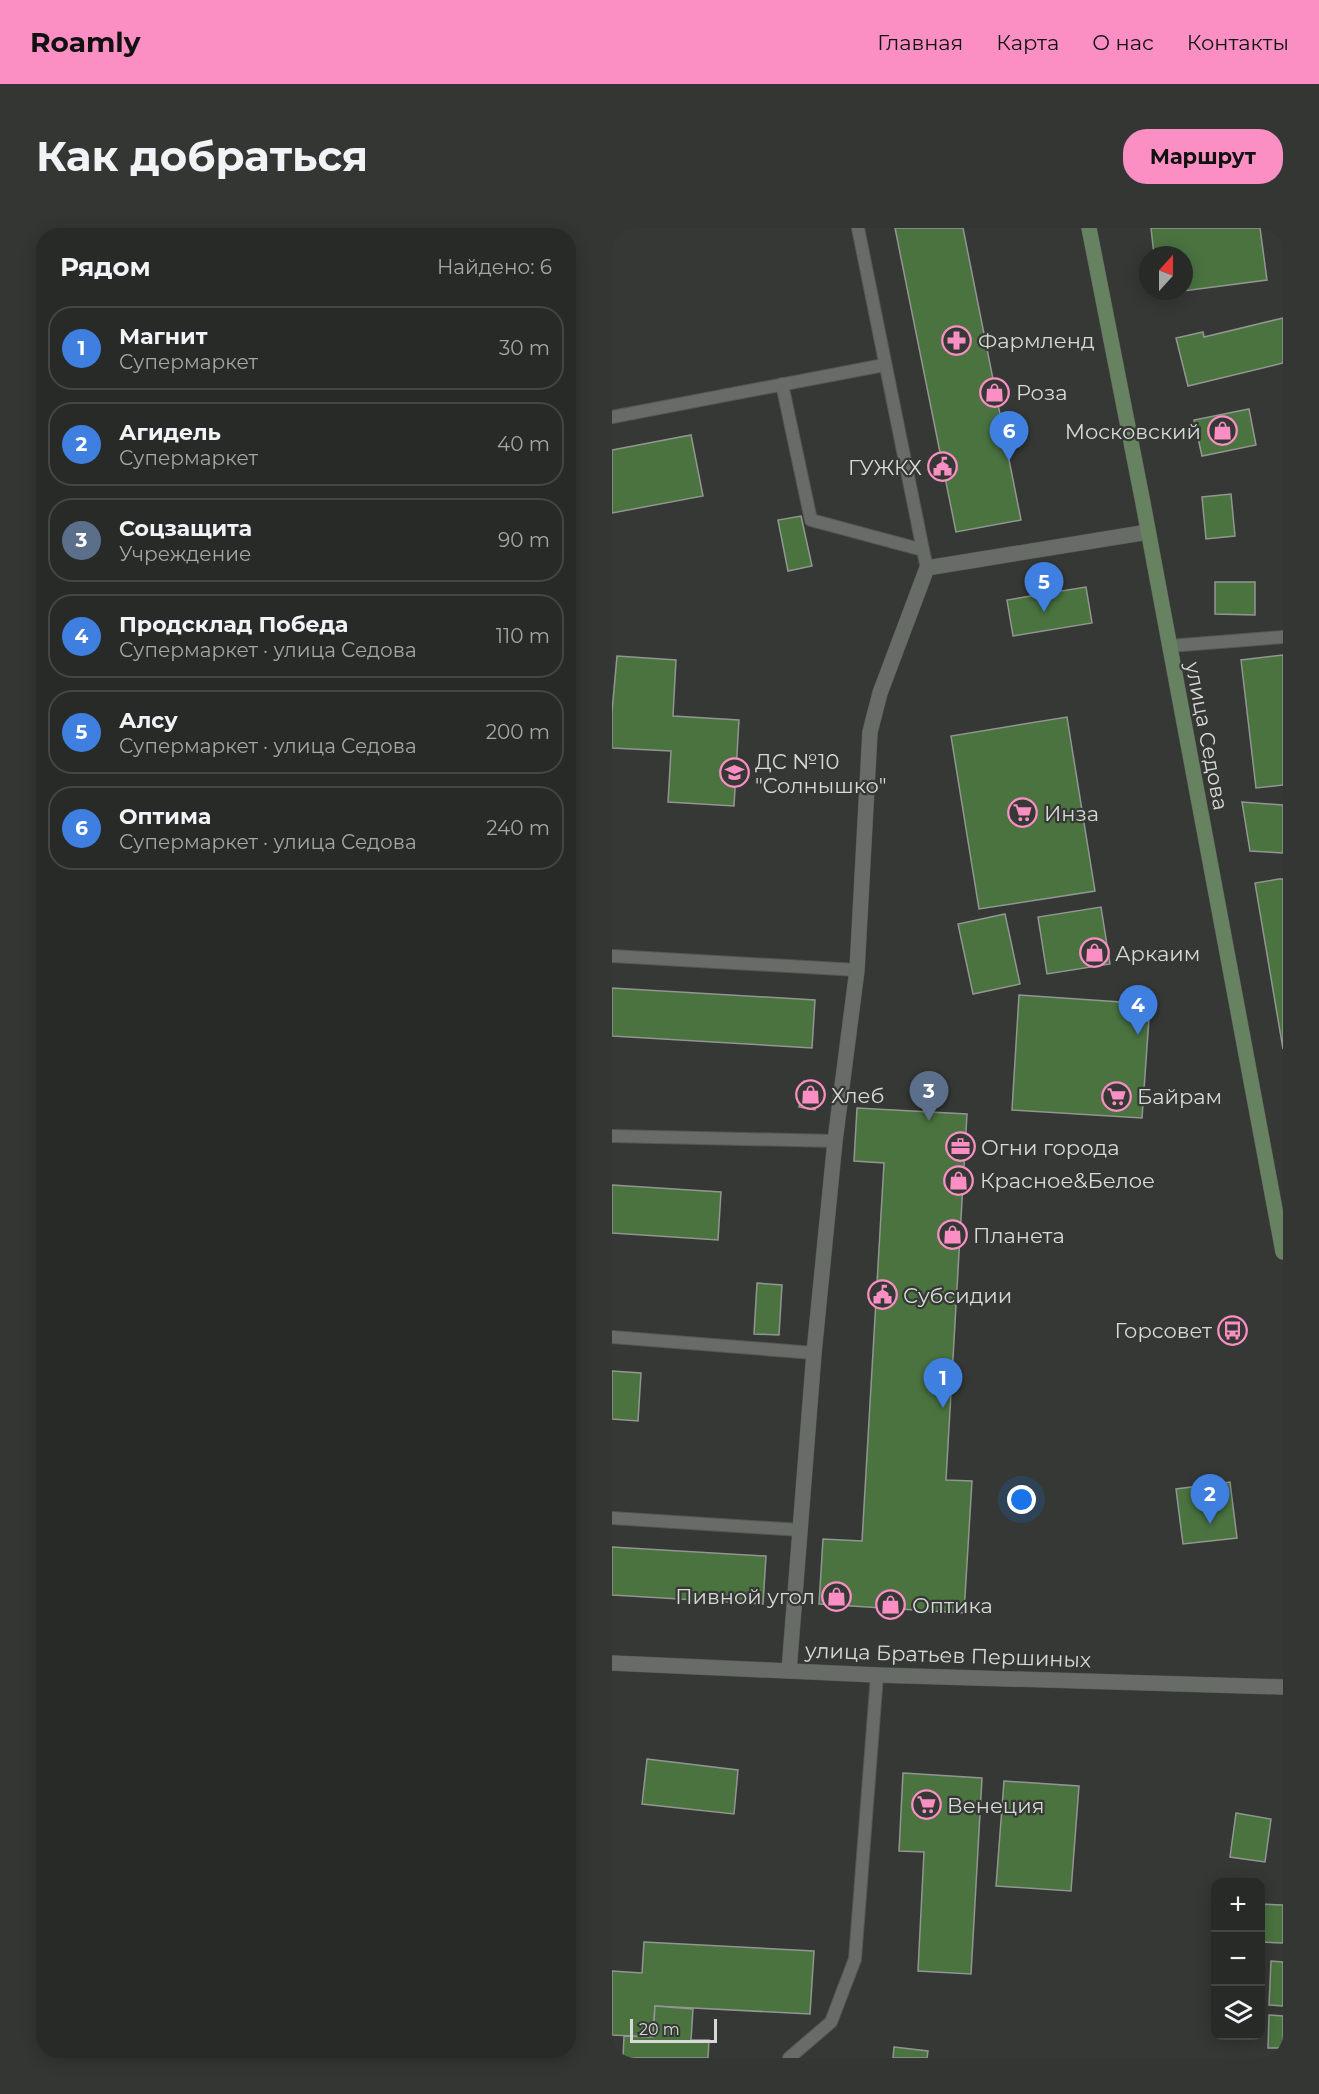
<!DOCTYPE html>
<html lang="ru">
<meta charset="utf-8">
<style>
body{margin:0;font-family:Montserrat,sans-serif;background:#343633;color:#f1f3f6}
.controls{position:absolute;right:18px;bottom:18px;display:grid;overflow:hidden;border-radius:12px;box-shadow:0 3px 15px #0003}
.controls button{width:54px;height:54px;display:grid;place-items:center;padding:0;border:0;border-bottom:2px solid #444644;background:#282a27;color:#f1f3f6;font:30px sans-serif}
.compass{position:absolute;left:527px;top:18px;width:54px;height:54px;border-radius:50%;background:#282a27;box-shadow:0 3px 15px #0003;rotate:21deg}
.scale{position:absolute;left:18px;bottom:15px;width:87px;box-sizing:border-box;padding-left:6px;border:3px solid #d7d9d7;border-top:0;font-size:16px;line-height:21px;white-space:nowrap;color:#d7d9d7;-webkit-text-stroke:4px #353834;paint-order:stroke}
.you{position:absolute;left:410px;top:1272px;width:21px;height:21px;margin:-15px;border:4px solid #fff;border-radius:50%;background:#1a73e8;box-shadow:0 0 0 9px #1a73e833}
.badge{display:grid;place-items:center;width:39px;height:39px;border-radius:50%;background:#fb8fc4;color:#fff;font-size:20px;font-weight:700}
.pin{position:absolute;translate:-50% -50px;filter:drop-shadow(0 2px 3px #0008)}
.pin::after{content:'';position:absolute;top:32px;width:21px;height:18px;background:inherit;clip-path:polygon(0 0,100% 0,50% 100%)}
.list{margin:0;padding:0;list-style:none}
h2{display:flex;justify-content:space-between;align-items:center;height:78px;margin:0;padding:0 24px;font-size:26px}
h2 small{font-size:20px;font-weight:400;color:#a5a7a7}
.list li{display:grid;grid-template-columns:39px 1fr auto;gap:18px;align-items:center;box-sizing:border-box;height:84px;margin:0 12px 12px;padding:0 12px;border:2px solid #444644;border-radius:24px}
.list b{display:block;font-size:22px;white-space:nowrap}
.list p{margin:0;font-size:20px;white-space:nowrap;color:#a5a7a7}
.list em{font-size:20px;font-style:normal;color:#a5a7a7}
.icon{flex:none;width:33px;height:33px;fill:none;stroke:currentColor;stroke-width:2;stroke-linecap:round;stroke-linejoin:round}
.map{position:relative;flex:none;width:671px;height:1830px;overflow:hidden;border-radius:24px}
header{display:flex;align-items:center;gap:36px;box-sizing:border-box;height:84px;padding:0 30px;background:#fb8fc4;color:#111}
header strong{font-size:28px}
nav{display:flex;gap:33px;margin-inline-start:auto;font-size:21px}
.intro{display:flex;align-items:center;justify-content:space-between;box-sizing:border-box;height:144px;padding:0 36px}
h1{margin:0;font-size:42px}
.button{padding:15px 27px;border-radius:24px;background:#fb8fc4;color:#111;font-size:21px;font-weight:700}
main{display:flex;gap:36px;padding:0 36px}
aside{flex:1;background:#282a27;border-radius:24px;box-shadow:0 3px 15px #0003}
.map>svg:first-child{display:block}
</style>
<header>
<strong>Roamly</strong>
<nav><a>Главная</a><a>Карта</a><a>О нас</a><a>Контакты</a></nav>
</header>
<div class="intro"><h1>Как добраться</h1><a class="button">Маршрут</a></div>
<main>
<aside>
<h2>Рядом<small>Найдено: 6</small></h2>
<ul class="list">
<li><span class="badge" style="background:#3f7fe0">1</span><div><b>Магнит</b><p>Супермаркет</p></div><em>30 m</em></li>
<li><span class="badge" style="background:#3f7fe0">2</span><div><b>Агидель</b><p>Супермаркет</p></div><em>40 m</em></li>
<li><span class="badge" style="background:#5c6f8a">3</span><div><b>Соцзащита</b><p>Учреждение</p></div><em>90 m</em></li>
<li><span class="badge" style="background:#3f7fe0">4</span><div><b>Продсклад Победа</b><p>Супермаркет · улица Седова</p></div><em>110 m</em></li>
<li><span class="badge" style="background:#3f7fe0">5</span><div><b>Алсу</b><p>Супермаркет · улица Седова</p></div><em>200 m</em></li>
<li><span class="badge" style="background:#3f7fe0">6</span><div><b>Оптима</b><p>Супермаркет · улица Седова</p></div><em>240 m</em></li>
</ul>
</aside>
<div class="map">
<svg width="671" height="1830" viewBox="0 0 671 1830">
<rect width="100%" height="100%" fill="#353834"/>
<g fill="#4a7340" stroke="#929691" stroke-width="1.5">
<path d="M 283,0 L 351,0 L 409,292 L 344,304 Z"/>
<path d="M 539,0 L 648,0 L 655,52 L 548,66 L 547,63 L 572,63 L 572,27 L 542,27 Z"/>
<path d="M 671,90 L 671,135 L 576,158 L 564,110 L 591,104 L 592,109 Z"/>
<path d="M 637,181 L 644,217 L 590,228 L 582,192 Z"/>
<path d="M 79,207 L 91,268 L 0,285 L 0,222 Z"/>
<path d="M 619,266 L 623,308 L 594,311 L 590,269 Z"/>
<path d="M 189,288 L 200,338 L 176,343 L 166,292 Z"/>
<path d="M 435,354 L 437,365 L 474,359 L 480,395 L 401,408 L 395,372 L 425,367 L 423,355 Z"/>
<path d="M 603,354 L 643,354 L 643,387 L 603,386 Z"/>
<path d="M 671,427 L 671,557 L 644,560 L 629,432 Z"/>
<path d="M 5,428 L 64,432 L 61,488 L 127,492 L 122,578 L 56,574 L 59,523 L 0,520 L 0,484 Z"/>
<path d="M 455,489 L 483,663 L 367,681 L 339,508 Z"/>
<path d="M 630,574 L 671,577 L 671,625 L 638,623 Z"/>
<path d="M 667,651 L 671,651 L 671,821 L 643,655 Z"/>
<path d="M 489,679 L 498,736 L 435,746 L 426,689 Z"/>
<path d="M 393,686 L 408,756 L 361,766 L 346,696 Z"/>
<path d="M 0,760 L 203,772 L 200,820 L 0,808 Z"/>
<path d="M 407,767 L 538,776 L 530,890 L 400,882 Z"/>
<path d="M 192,853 L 208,856 L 203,882 L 187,879 Z"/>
<path d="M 245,880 L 355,886 L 334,1252 L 360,1253 L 352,1385 L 207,1376 L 211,1311 L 250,1313 L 272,935 L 242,933 Z"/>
<path d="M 0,957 L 109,964 L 106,1012 L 0,1005 Z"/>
<path d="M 145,1055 L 170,1057 L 167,1107 L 142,1106 Z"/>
<path d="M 0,1143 L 29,1145 L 26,1193 L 0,1191 Z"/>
<path d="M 618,1254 L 625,1310 L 571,1316 L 564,1261 Z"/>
<path d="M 0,1319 L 154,1328 L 151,1376 L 0,1367 Z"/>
<path d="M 35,1531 L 126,1542 L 122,1586 L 30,1576 Z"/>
<path d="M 291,1545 L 370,1550 L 359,1746 L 306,1743 L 312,1624 L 287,1623 Z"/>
<path d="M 392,1553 L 467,1558 L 459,1663 L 384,1658 Z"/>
<path d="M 624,1585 L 659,1591 L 653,1634 L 618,1629 Z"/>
<path d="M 648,1676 L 671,1677 L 671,1715 L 648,1714 Z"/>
<path d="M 32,1714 L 202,1723 L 198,1786 L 43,1778 L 41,1809 L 0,1807 L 0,1743 L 30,1745 Z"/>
<path d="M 659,1733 L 671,1734 L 671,1778 L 657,1777 Z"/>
<path d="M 43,1778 L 81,1781 L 79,1812 L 97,1812 L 96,1830 L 11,1830 L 12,1808 L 41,1809 Z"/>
<path d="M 657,1787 L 671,1788 L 671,1820 L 656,1820 Z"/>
<path d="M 282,1819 L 316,1823 L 315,1830 L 281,1830 Z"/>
</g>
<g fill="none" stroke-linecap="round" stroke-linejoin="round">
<defs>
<g id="service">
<path d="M 246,0 L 311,322"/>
<path d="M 170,156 L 199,292 L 311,322 L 315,340"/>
<path d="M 0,189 L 272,137"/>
<path d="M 557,418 L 671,409"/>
<path d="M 0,728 L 245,742"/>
<path d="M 0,908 L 223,913"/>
<path d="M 0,1109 L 202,1125"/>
<path d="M 0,1290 L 189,1302"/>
<path d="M 177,1830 L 219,1794 L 243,1731 L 265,1447"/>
</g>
<path id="minor" d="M 177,1443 L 202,1125 L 223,913 L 245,742 L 258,504 L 268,465 L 315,340 L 536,304"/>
<path id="tertiary" d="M 0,1435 L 265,1447 L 671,1459"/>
<path id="secondary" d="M 477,0 L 531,275 L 671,1024"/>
</defs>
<use href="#service" stroke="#545754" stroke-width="14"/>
<use href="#minor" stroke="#545754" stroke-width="16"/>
<use href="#tertiary" stroke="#545754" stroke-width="16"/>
<use href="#secondary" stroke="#545754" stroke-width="16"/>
<use href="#service" stroke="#686c67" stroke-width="12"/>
<use href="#minor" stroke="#686c67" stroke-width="15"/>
<use href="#tertiary" stroke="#686c67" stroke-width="15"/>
<use href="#secondary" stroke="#678261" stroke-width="15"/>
</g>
<defs>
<symbol id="pharmacy-ring" viewBox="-11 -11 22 22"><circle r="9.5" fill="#353834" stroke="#fb8fc4" stroke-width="1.5"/><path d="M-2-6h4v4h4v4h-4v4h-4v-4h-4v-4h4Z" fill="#fb8fc4"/></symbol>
<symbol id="shop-ring" viewBox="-11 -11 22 22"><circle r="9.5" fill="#353834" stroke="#fb8fc4" stroke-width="1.5"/><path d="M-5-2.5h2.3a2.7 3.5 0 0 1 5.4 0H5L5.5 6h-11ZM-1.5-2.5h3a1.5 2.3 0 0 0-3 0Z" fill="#fb8fc4"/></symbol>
<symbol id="civic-ring" viewBox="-11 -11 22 22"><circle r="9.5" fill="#353834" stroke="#fb8fc4" stroke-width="1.5"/><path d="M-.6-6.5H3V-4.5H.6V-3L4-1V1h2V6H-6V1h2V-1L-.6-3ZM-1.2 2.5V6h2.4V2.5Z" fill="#fb8fc4"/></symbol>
<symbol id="school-ring" viewBox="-11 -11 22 22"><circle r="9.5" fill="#353834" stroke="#fb8fc4" stroke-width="1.5"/><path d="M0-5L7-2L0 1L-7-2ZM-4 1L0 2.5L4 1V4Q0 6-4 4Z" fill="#fb8fc4"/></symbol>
<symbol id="supermarket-ring" viewBox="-11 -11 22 22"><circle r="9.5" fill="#353834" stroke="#fb8fc4" stroke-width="1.5"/><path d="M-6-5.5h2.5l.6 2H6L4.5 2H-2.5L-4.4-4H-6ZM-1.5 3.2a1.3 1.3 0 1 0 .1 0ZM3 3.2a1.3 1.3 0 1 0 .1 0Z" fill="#fb8fc4"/></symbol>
<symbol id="office-ring" viewBox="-11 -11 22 22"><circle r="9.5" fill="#353834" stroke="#fb8fc4" stroke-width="1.5"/><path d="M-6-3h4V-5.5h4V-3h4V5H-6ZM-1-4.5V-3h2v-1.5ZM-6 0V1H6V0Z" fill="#fb8fc4"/></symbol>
<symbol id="bus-ring" viewBox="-11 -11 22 22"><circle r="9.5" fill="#353834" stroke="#fb8fc4" stroke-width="1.5"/><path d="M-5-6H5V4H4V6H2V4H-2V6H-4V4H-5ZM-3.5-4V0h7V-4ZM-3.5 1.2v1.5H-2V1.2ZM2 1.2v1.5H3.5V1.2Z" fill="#fb8fc4"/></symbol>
</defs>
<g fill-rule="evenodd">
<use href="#pharmacy-ring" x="328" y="96" width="33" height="33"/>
<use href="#shop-ring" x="366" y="148" width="33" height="33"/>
<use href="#shop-ring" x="594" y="186" width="33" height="33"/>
<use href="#civic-ring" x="314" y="222" width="33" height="33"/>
<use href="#school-ring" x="106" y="528" width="33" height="33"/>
<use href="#supermarket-ring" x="394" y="568" width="33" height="33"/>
<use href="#shop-ring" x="466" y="708" width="33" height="33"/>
<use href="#shop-ring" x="182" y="850" width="33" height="33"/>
<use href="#supermarket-ring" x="488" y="852" width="33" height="33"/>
<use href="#office-ring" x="332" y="902" width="33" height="33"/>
<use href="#shop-ring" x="330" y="936" width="33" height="33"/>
<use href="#shop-ring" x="324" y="990" width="33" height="33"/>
<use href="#civic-ring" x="254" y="1050" width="33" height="33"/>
<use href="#bus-ring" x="604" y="1086" width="33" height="33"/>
<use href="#shop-ring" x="208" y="1352" width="33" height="33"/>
<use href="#shop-ring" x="262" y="1360" width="33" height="33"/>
<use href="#supermarket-ring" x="298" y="1560" width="33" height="33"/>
</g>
<g text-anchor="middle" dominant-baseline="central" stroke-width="4.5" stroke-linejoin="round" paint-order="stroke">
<g font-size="21" fill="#d7d9d7" stroke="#353834" text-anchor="start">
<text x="366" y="112">Фармленд</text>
<text x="404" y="164">Роза</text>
<text x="589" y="203" text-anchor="end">Московский</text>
<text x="310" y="239" text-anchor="end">ГУЖКХ</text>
<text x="143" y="533">ДС №10<tspan x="143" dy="24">"Солнышко"</tspan></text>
<text x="432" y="585">Инза</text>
<text x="503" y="725">Аркаим</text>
<text x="219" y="867">Хлеб</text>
<text x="525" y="868">Байрам</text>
<text x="369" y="919">Огни города</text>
<text x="368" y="952">Красное&amp;Белое</text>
<text x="361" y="1007">Планета</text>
<text x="291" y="1067">Субсидии</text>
<text x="600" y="1102" text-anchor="end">Горсовет</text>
<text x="203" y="1368" text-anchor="end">Пивной угол</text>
<text x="300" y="1377">Оптика</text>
<text x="335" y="1577">Венеция</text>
</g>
<g font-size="21" fill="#d7d9d7" stroke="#353834">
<text transform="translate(595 508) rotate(79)">улица Седова</text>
<text transform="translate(336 1427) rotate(2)">улица Братьев Першиных</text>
</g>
</g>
</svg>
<div class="controls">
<button>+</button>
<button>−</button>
<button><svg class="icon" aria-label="layers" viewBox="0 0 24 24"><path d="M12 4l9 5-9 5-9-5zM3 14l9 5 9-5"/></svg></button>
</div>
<svg class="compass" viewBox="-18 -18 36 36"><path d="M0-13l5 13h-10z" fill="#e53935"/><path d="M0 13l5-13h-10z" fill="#a5a7a7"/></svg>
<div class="scale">20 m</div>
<div class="you"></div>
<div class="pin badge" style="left:331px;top:1180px;background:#3f7fe0">1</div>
<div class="pin badge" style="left:598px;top:1296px;background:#3f7fe0">2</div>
<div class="pin badge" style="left:317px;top:893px;background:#5c6f8a">3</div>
<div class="pin badge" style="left:526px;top:807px;background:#3f7fe0">4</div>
<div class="pin badge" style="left:432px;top:384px;background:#3f7fe0">5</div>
<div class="pin badge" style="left:397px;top:233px;background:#3f7fe0">6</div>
</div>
</main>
